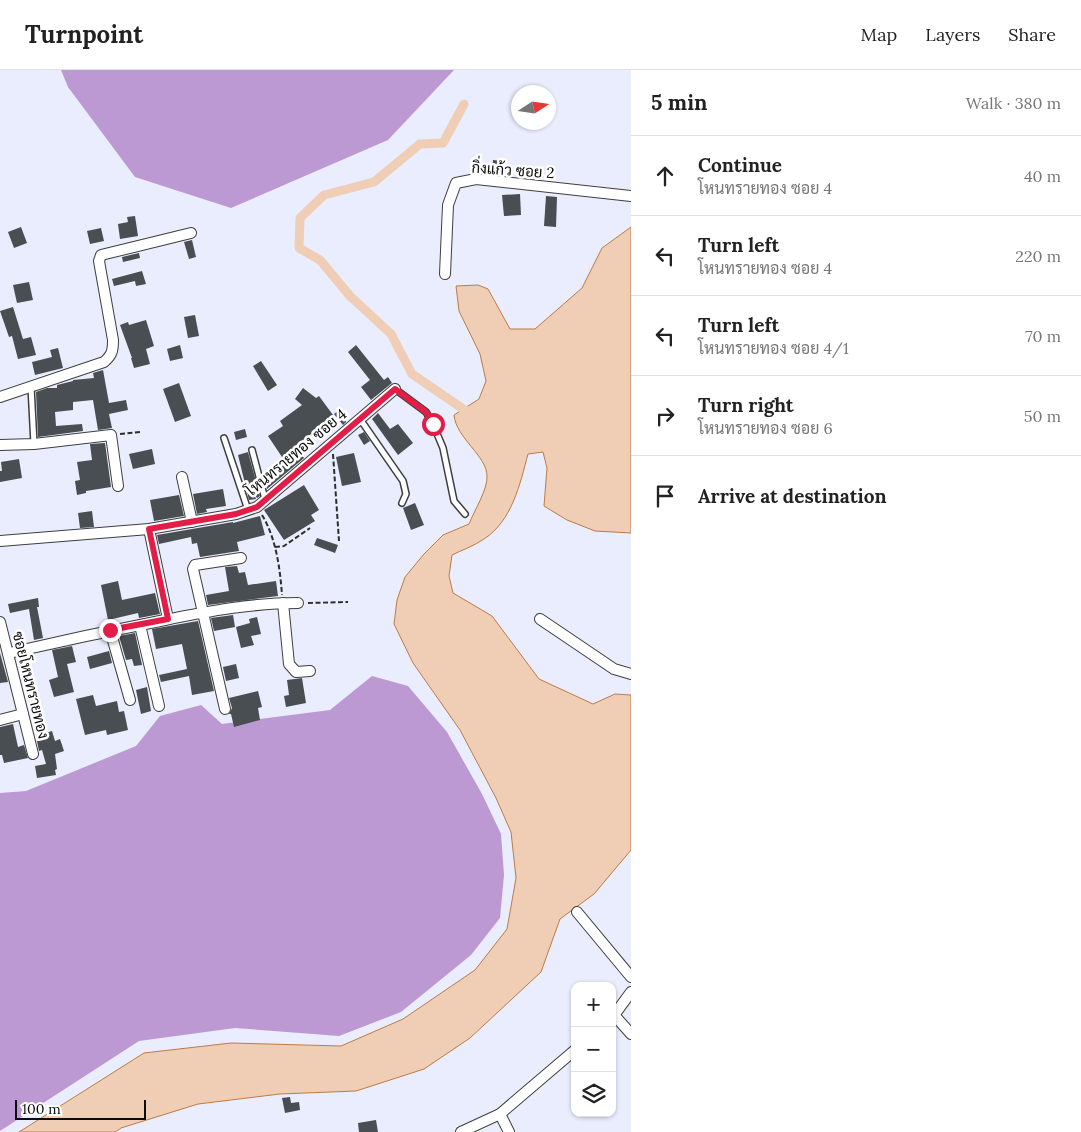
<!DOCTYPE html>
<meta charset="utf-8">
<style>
body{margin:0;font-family:Lora,Sarabun,serif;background:#f6f6f6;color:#222}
.controls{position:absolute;right:15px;bottom:15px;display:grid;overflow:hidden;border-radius:10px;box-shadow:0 1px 4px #0004}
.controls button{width:45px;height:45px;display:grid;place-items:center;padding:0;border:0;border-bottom:1px solid #e0e0e0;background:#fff;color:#222;font:25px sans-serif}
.compass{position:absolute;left:511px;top:15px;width:45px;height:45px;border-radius:50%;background:#fff;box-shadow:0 1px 4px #0004;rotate:78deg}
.scale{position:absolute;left:15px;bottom:12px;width:131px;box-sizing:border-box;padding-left:5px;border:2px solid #0b0b0b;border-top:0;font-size:14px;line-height:18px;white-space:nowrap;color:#0b0b0b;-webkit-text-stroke:4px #fff;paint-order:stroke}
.stop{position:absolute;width:15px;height:15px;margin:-11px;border:4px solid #e11d48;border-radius:50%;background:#fff}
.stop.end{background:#e11d48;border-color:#fff;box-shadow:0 1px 5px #0008}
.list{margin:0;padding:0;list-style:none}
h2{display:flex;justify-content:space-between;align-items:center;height:65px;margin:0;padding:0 20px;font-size:21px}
h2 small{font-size:16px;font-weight:400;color:#767676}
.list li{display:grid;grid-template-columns:32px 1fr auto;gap:15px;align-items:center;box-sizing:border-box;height:80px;padding:0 20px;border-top:1px solid #e0e0e0}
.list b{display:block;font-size:19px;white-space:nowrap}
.list p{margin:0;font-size:16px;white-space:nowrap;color:#767676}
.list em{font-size:16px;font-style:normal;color:#767676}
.icon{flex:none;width:28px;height:28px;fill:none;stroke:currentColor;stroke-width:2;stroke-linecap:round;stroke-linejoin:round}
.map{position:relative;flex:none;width:631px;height:1062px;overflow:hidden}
header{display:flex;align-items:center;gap:30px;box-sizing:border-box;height:70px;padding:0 25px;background:#fff;border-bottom:1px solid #e0e0e0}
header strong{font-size:24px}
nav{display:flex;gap:28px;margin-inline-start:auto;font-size:18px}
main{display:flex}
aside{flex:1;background:#fff}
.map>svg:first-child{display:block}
</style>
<header>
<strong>Turnpoint</strong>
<nav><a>Map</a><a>Layers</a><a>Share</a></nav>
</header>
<main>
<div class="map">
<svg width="631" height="1062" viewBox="0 0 631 1062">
<rect width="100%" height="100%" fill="#eaedfd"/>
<g fill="#bc99d2">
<path d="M 61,0 L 454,0 L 388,70 L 231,138 L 135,107 L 68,17 Z"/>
<path d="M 372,606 L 408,616 L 447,662 L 482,724 L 501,764 L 504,805 L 500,848 L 471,885 L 401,942 L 339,966 L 235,958 L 139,971 L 0,1061 L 0,723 L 26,721 L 136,676 L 160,646 L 201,635 L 222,654 L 330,640 Z"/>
</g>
<path fill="#efceb5" stroke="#bd7b44" d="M 631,157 L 631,463 L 595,461 L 567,450 L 544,436 L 547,398 L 543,382 L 528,384 C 520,414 512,451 484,469 C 474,476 462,480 452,485 L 449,506 L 453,523 L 492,546 L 539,609 L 593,634 L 615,624 L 631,625 L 631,780 L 594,824 L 560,849 L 541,902 L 470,968 L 424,999 L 356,1021 L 280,1024 L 198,1034 L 121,1058 L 115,1062 L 19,1062 L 144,983 L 231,973 L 341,976 L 403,949 L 475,900 L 507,859 L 516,808 L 511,762 L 496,728 L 460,660 L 413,593 L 394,554 L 397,530 L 405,507 L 424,484 L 443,465 L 469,454 C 474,441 488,419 487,406 C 487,386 456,368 454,345 L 479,329 L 486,311 L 480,284 L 459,241 L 456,216 L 478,215 L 488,219 L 510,259 L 535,259 L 582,218 L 602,178 Z"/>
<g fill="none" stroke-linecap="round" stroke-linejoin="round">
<path stroke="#efceb5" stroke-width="9" d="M 464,34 L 443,73 L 420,74 L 374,112 L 324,125 L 300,148 L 299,178 L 320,190 L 350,226 L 391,264 L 412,304 L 472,345"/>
</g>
<g fill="#484e52">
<path d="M 493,90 L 504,91 L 504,105 L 492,104 Z"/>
<path d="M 520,124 L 521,145 L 504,146 L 502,125 Z"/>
<path d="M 546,126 L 557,127 L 556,157 L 544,156 Z"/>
<path d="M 135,146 L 138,166 L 120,169 L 118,154 L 128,152 L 127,147 Z"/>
<path d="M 21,157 L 27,173 L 14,178 L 8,162 Z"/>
<path d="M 101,158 L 104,171 L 90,174 L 87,161 Z"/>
<path d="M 192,170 L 196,187 L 189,189 L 184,172 Z"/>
<path d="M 139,183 L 140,188 L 123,192 L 122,187 Z"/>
<path d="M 142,201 L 146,214 L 136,216 L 135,211 L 114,216 L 112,209 Z"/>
<path d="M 29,212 L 33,230 L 17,233 L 13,215 Z"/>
<path d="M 13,237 L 23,269 L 31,267 L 36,285 L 18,289 L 12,266 L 9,267 L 0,241 Z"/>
<path d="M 195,245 L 199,266 L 188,268 L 184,247 Z"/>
<path d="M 146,250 L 154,276 L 146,279 L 150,294 L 134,298 L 131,288 L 132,288 L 120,255 L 128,252 L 129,255 Z"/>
<path d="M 180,275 L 183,288 L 170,291 L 167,279 Z"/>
<path d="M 356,275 L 384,310 L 388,307 L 392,313 L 371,330 L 361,317 L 370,310 L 348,282 Z"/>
<path d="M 58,278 L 63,298 L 35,305 L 32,292 L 52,287 L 50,280 Z"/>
<path d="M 261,291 L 277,315 L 268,321 L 253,296 Z"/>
<path d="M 103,300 L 109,333 L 126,330 L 128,340 L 109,344 L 112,358 L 98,360 L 93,330 L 73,332 L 73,340 L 55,342 L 56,356 L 82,354 L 83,361 L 38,367 L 36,322 L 47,318 L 57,318 L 57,315 L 73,311 L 73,310 L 94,308 L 93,303 Z"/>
<path d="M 179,313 L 191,346 L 175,352 L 163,319 Z"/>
<path d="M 303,318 L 316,328 L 319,326 L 333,345 L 316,358 L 319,362 L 312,366 L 311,364 L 295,376 L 304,388 L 267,419 L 264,409 L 286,393 L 268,366 L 283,356 L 280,351 L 302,335 L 295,329 Z"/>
<path d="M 341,339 L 344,343 L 346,352 L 343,355 L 334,344 Z"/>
<path d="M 378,343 L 390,359 L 398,354 L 413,373 L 398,385 L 372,349 Z"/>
<path d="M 245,359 L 247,367 L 236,370 L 234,362 Z"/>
<path d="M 364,362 L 370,371 L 364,375 L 358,365 Z"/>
<path d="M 105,373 L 111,417 L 86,421 L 86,423 L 77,425 L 75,411 L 80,410 L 77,392 L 92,390 L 90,374 Z"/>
<path d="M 152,379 L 155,394 L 133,399 L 129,384 Z"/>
<path d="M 248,382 L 260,426 L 257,428 L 254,424 L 256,429 L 249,430 L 238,385 Z"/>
<path d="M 354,383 L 361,412 L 342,416 L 336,387 Z"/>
<path d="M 19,389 L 22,408 L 0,412 L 0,401 L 2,401 L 1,392 Z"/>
<path d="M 304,415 L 319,440 L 311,445 L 315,451 L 284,470 L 264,440 Z"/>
<path d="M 223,419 L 226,436 L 206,439 L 207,442 L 197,444 L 193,424 Z"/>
<path d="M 179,425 L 184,446 L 154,451 L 150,430 Z"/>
<path d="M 415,433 L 424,455 L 411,460 L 403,438 Z"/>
<path d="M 92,441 L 94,457 L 80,458 L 78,443 Z"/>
<path d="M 260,446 L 265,465 L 237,472 L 239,481 L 200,487 L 197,473 L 192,474 L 191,467 L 159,474 L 157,465 L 233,452 L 233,453 Z"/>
<path d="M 317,468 L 338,475 L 335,483 L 314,475 Z"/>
<path d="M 237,496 L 239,503 L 245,502 L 248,515 L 276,511 L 278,526 L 208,535 L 206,525 L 229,521 L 225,497 Z"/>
<path d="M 118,511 L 122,530 L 155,523 L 160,544 L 139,548 L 138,543 L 108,550 L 101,515 Z"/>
<path d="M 38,528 L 39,537 L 37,537 L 43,568 L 34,570 L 29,539 L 10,543 L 8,534 Z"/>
<path d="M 233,545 L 235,557 L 214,561 L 211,548 Z"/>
<path d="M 257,547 L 261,564 L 251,566 L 254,575 L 241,578 L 236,557 L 250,553 L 249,549 Z"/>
<path d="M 198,551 L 214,621 L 192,625 L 189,606 L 161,612 L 159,605 L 187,599 L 182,574 L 156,579 L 152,559 Z"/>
<path d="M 135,563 L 142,595 L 134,596 L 132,589 L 126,590 L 119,566 Z"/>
<path d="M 72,576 L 76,592 L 67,594 L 74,622 L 54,627 L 49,610 L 58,607 L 52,580 Z"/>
<path d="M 109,581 L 112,593 L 90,599 L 87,587 Z"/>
<path d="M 0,583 L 8,612 L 0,613 Z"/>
<path d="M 236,594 L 239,608 L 226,611 L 223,597 Z"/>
<path d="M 302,608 L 306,633 L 286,637 L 284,626 L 289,625 L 287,610 Z"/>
<path d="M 147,617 L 151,641 L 141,644 L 136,620 Z"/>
<path d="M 258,621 L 262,637 L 258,638 L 260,650 L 234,657 L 231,644 L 229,644 L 232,638 L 229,628 Z"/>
<path d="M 93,625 L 96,636 L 117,631 L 119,642 L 124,641 L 128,660 L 107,665 L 106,660 L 85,665 L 76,629 Z"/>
<path d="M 13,654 L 18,677 L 24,675 L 28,688 L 4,693 L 2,685 L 0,685 L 0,657 Z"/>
<path d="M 52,661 L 55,671 L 60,669 L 64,681 L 55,684 L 57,699 L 55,700 L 56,705 L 37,708 L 35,696 L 46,694 L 42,680 L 39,681 L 36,666 Z"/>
<path d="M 290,1027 L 291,1033 L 299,1032 L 300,1040 L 285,1043 L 282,1028 Z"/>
<path d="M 376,1050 L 378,1062 L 359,1062 L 358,1053 Z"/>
</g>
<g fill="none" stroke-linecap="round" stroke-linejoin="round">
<defs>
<g id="service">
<path d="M 31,317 L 34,374"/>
<path d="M 395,319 L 426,342 L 433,354 L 443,378 L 454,431 L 465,444"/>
<path d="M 360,349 L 403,411 L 406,424 L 402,433"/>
<path d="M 224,368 L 248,440"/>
<path d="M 252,380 L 265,429"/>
</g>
<g id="minor">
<path d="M 445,204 L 448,135 L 456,113 L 476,109 L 631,126"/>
<path d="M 0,327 L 104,292 C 112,285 113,281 113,270 L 99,191 L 101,185 L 191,163"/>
<path d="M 0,375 L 34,374 L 111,365 L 118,416"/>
<path d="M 182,407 L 192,452"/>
<path d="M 149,459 L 168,549"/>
<path d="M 0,471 L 149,459 L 236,444 L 257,437 L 395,319"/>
<path d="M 283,533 L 289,594 L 296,602 L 310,601"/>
<path d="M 540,549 L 614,599 L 631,604"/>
<path d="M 0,552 L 33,684"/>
<path d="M 140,555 L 159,636"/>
<path d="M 110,560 L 130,630"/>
<path d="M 9,583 C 61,571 113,560 165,550 C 209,541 253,533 298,533"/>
<path d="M 225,639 L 193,499 L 195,495 L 241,488"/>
<path d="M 0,650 L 23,644"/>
<path d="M 577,842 L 631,907"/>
<path d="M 615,946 L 631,964"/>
<path d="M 612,948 L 631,922"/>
<path d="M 500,1044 L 509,1062"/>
<path d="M 461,1062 L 500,1044 L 575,980"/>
</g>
</defs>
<use href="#service" stroke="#3e3e3e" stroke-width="8"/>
<use href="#minor" stroke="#3e3e3e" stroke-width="12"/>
<g stroke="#2d2d2d" stroke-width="2" stroke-dasharray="5 2.5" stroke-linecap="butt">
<path d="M 120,364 L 140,362"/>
<path d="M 333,384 L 339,471"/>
<path d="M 262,445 C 276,468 280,498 282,525"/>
<path d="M 275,477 L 284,476 L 310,458"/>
<path d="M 308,533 L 348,532"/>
</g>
<use href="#service" stroke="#fff" stroke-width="5"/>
<use href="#minor" stroke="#fff" stroke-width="10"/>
</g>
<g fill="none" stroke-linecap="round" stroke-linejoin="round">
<path stroke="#e11d48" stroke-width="6" d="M 110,560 L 168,549 L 149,459 L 236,444 L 257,437 L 395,319 L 426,342 L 433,354"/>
</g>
<g text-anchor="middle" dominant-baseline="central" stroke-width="5" stroke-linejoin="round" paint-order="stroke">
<g font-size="15" fill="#0b0b0b" stroke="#fff">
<text transform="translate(513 100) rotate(4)">กิ่งแก้ว ซอย 2</text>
<text transform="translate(296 382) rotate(-40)">โหนทรายทอง ซอย 4</text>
<text transform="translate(31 615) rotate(76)">ซอยโหนทรายทอง</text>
</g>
</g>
</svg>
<div class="controls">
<button>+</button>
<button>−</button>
<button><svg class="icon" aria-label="layers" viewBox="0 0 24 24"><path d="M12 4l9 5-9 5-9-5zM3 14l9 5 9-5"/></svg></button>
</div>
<svg class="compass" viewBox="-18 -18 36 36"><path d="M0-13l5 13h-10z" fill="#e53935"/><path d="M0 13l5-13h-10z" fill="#767676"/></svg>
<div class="scale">100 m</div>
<div class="stop" style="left:433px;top:354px"></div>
<div class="stop end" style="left:110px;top:560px"></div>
</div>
<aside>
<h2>5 min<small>Walk · 380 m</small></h2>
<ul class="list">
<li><svg class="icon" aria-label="ahead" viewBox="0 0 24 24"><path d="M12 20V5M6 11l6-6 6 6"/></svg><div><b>Continue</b><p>โหนทรายทอง ซอย 4</p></div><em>40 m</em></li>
<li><svg class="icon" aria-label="left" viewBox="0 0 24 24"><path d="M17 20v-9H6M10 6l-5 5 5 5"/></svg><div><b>Turn left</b><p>โหนทรายทอง ซอย 4</p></div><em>220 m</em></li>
<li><svg class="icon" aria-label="left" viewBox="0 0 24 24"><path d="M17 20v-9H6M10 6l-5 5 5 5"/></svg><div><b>Turn left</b><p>โหนทรายทอง ซอย 4/1</p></div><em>70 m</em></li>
<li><svg class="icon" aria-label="right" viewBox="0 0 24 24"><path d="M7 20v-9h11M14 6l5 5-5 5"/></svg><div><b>Turn right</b><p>โหนทรายทอง ซอย 6</p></div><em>50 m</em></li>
<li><svg class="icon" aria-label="arrive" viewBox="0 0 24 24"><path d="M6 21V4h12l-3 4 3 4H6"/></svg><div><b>Arrive at destination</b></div></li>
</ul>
</aside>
</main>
